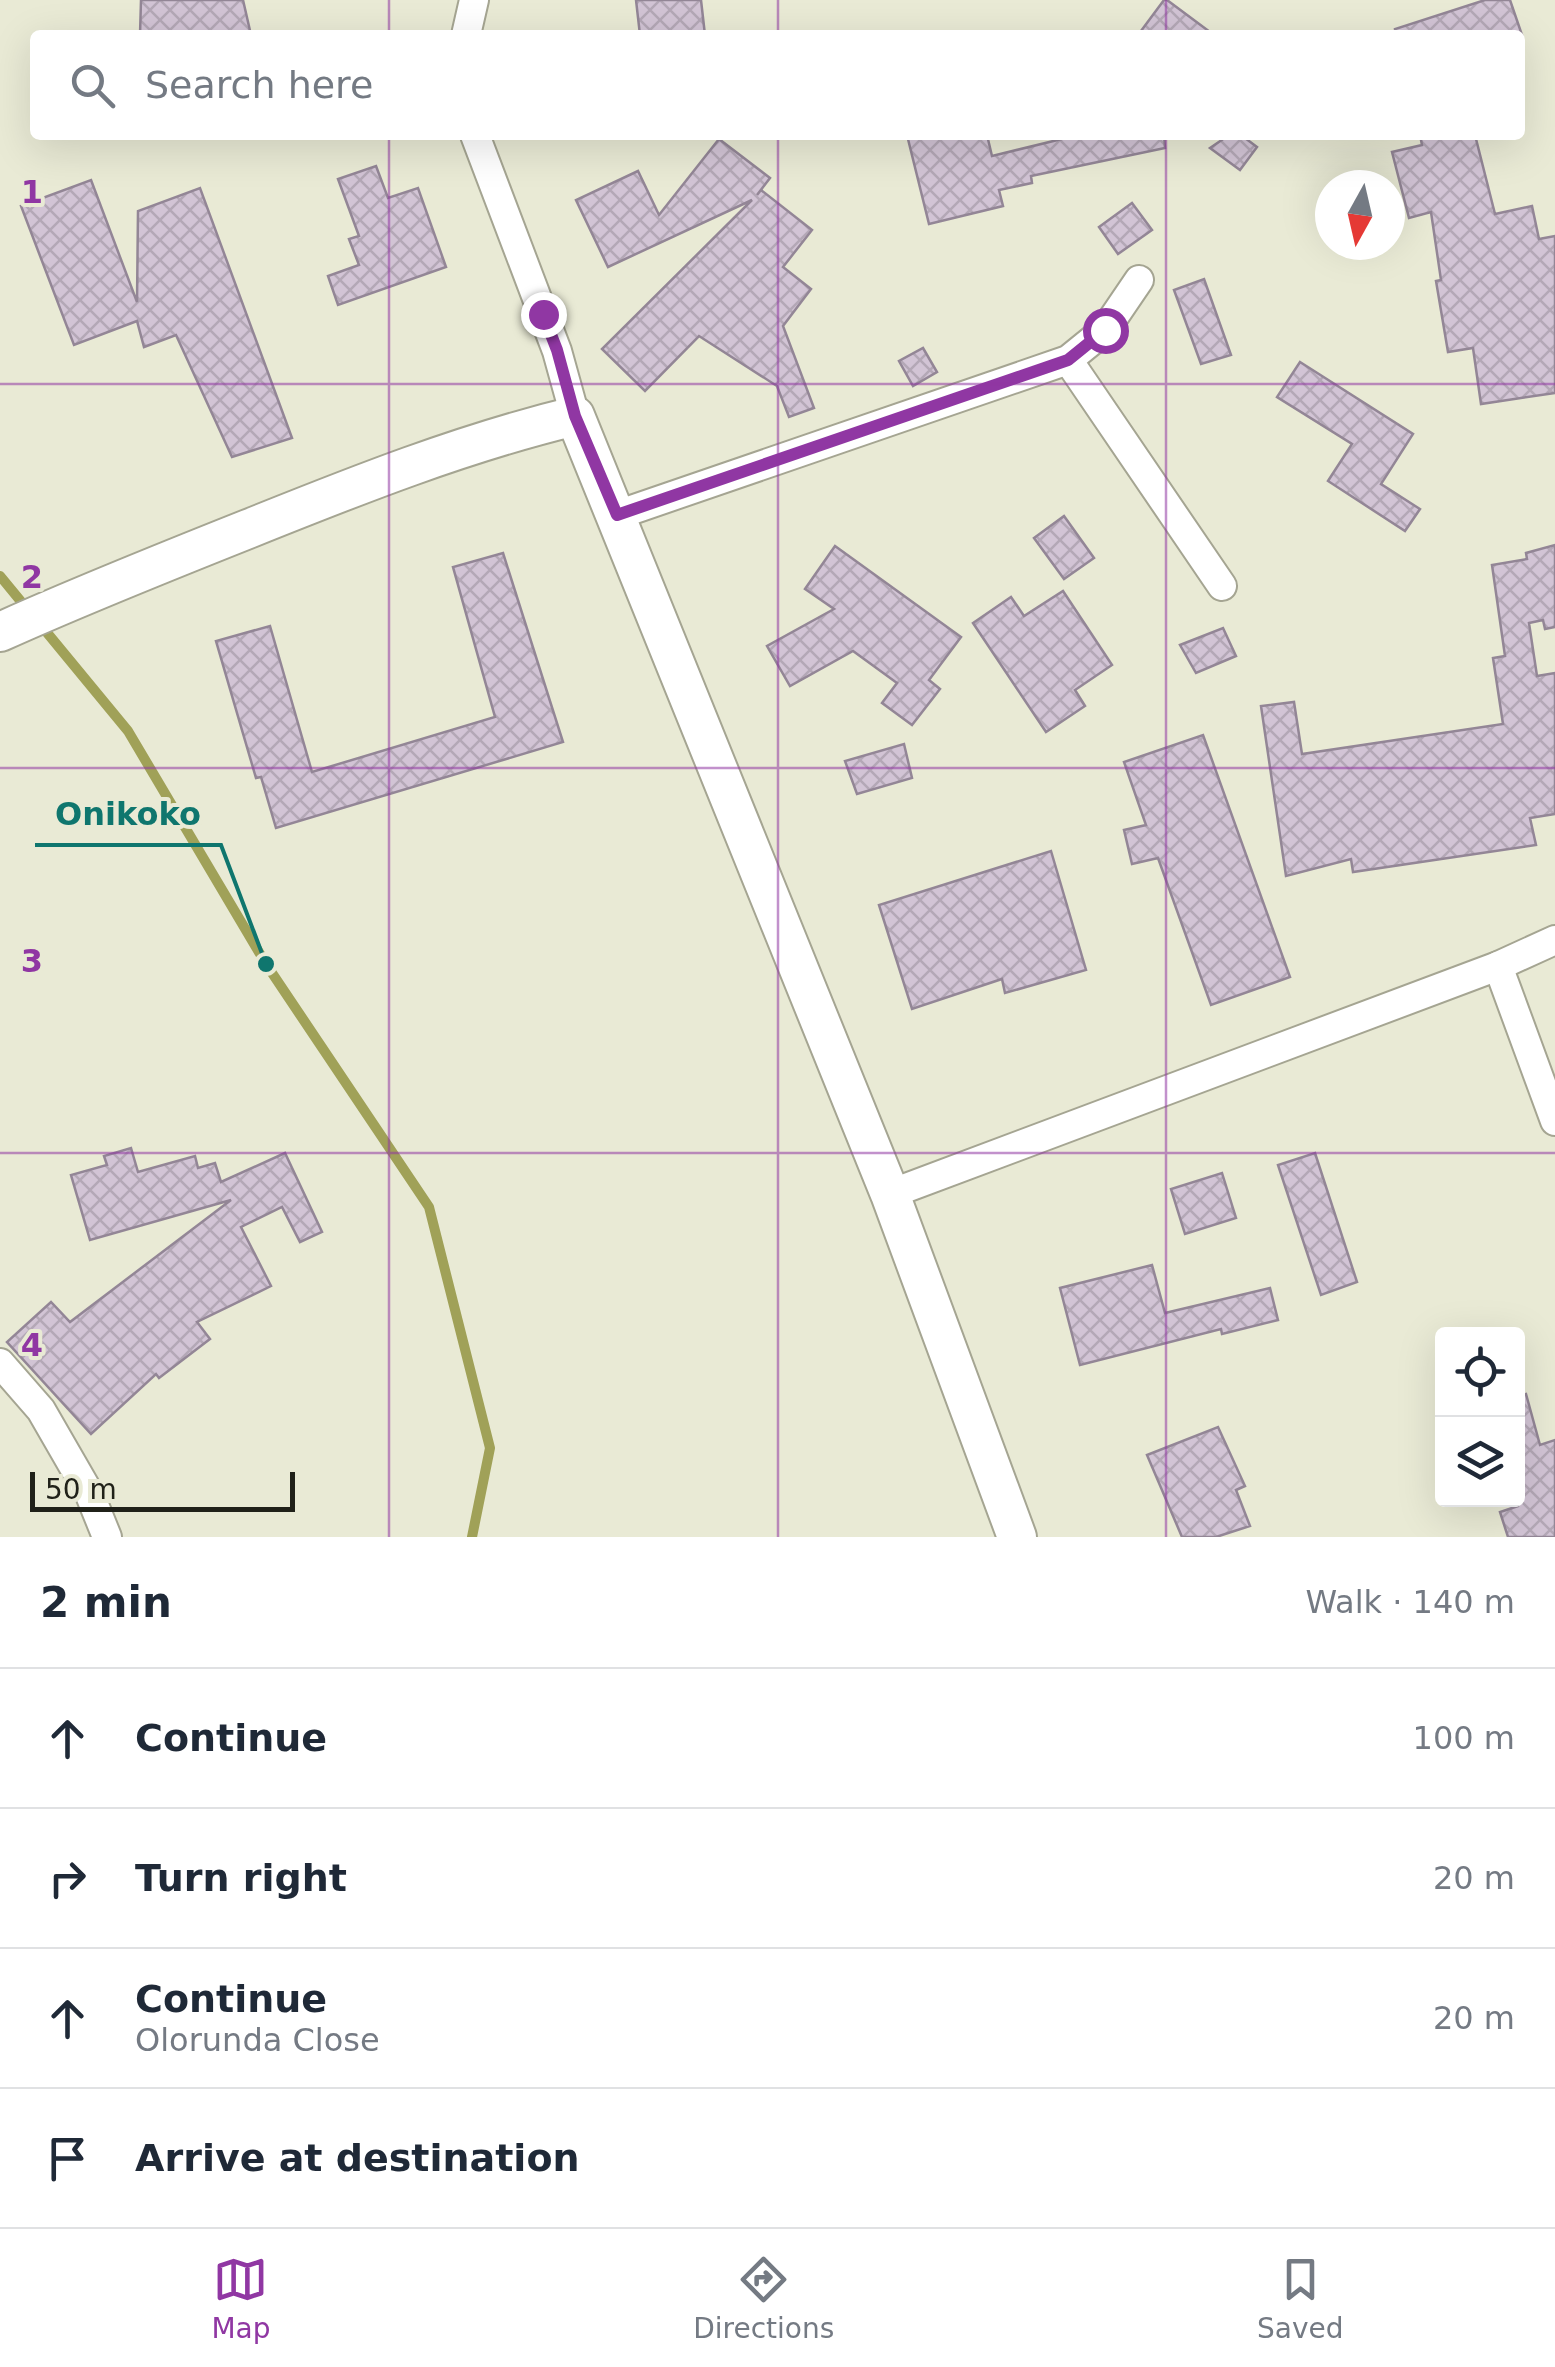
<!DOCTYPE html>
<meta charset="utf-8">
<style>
body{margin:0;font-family:"DejaVu Sans",sans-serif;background:#f2f2f3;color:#1f2937}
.controls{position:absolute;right:30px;bottom:30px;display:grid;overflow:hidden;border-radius:10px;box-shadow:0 10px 40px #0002}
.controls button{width:90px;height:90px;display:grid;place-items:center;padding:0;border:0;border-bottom:2px solid #e0e1e3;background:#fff;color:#1f2937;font:50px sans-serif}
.compass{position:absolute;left:1315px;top:170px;width:90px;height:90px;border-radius:50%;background:#fff;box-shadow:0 10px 40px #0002;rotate:188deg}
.scale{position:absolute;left:30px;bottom:25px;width:265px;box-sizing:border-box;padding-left:10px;border:5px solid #202119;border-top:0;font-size:28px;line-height:35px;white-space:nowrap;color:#202119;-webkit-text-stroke:8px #e9ead5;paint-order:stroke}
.stop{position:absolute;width:30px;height:30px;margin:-22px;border:8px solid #9037a3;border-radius:50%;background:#fff}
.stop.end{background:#9037a3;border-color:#fff;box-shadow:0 2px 10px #0008}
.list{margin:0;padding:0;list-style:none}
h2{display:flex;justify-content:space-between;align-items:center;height:130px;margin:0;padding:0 40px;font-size:42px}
h2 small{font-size:32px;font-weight:400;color:#747a83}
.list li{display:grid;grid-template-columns:65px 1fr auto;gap:30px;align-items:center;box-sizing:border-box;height:140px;padding:0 40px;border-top:2px solid #e0e1e3}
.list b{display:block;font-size:38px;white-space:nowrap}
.list p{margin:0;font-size:32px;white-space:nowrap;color:#747a83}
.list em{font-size:32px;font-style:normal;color:#747a83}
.icon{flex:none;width:55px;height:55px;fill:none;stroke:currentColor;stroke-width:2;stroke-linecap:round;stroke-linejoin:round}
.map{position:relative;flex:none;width:1555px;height:1537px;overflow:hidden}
.search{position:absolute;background:#fff;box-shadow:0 10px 40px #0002;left:30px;right:30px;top:30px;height:110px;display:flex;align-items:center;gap:25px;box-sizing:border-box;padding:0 35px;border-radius:10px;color:#747a83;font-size:38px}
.sheet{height:690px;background:#fff}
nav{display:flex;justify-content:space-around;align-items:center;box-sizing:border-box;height:140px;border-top:2px solid #e0e1e3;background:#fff;font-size:28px;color:#747a83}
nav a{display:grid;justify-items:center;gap:5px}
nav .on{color:#9037a3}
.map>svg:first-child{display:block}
</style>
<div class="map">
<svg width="1555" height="1537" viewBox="0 0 1555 1537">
<defs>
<pattern id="building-cross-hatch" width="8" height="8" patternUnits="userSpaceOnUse" patternTransform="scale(2.5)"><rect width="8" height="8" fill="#d2c4d5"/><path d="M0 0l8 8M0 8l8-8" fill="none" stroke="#b4a8b6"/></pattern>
</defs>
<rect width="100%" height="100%" fill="#e9ead5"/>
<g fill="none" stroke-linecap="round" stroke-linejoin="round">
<g stroke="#a0a158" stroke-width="10">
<path d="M 0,576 L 28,610"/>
<path d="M 39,623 L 128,731 L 266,964 L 429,1207 L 490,1448 L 472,1537"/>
</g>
</g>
<g fill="url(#building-cross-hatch)" stroke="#938696" stroke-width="2.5">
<path d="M 141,0 L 243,0 L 251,35 L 140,35 Z"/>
<path d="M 636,0 L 701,0 L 705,35 L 640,35 Z"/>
<path d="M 1164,0 L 1167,0 L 1214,35 L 1138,35 Z"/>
<path d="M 1485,0 L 1510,0 L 1522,35 L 1396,35 L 1395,29 Z"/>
<path d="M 907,135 L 987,135 L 992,156 L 1078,135 L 1164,135 L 1165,148 L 1031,176 L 1032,183 L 999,190 L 1003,206 L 929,224 Z"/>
<path d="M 1229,135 L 1241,135 L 1257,147 L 1240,170 L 1210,148 Z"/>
<path d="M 1420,135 L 1475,135 L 1495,214 L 1532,206 L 1539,239 L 1555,236 L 1555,393 L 1481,404 L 1473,348 L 1448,352 L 1436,281 L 1441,280 L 1431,212 L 1409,218 L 1392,152 L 1422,145 Z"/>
<path d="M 719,139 L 770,178 L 757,195 L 761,190 L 812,230 L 783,267 L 811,289 L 783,326 L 814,408 L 789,417 L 777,386 L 699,336 L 645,391 L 602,349 L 752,200 L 608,267 L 576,200 L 638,171 L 659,215 Z"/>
<path d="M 376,166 L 388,198 L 418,188 L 446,267 L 338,305 L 328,276 L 359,265 L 349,239 L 359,236 L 338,179 Z"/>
<path d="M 91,180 L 137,302 L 138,211 L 200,188 L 292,438 L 232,457 L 176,335 L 144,347 L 137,321 L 74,345 L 21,206 Z"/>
<path d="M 1132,203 L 1152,230 L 1118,254 L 1099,227 Z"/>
<path d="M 1204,279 L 1231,355 L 1201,364 L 1174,290 Z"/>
<path d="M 923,348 L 937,372 L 913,386 L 899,361 Z"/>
<path d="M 1300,362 L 1413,434 L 1381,484 L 1420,509 L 1405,531 L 1328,481 L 1352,444 L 1277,397 Z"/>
<path d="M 1064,516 L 1094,558 L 1064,579 L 1034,538 Z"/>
<path d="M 1555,545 L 1555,627 L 1545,629 L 1543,620 L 1529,623 L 1537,676 L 1555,673 L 1555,814 L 1530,818 L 1536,845 L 1353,872 L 1351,859 L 1286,876 L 1261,706 L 1294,702 L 1302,754 L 1503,724 L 1493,658 L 1505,656 L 1492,565 L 1527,559 L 1526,553 Z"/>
<path d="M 835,546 L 961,637 L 929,680 L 940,689 L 912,725 L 882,703 L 897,683 L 853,651 L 790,686 L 767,646 L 834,609 L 805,589 Z"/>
<path d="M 503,553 L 563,742 L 276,828 L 261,777 L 256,778 L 216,641 L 270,626 L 312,772 L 495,717 L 453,567 Z"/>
<path d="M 1063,591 L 1112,665 L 1075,690 L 1085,706 L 1046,732 L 973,623 L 1011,597 L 1024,616 Z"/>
<path d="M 1223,628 L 1236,656 L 1196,673 L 1180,645 Z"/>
<path d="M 1203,735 L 1290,977 L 1211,1005 L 1158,858 L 1132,864 L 1124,830 L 1146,825 L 1124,762 Z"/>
<path d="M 904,744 L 912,778 L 857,794 L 845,761 Z"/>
<path d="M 1051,851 L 1086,970 L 1005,993 L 1002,979 L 912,1009 L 879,905 Z"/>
<path d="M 131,1148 L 138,1172 L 195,1156 L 198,1168 L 215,1163 L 221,1182 L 285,1153 L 322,1232 L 300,1242 L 282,1207 L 241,1227 L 271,1286 L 197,1322 L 210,1339 L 159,1378 L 156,1374 L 91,1434 L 7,1342 L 51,1302 L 70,1322 L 231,1200 L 90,1240 L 71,1175 L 107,1165 L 104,1156 Z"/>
<path d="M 1315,1153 L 1357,1282 L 1321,1295 L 1278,1165 Z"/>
<path d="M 1222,1173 L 1236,1218 L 1185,1234 L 1171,1189 Z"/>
<path d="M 1152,1265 L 1165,1313 L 1270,1288 L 1278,1320 L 1222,1334 L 1221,1329 L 1080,1365 L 1060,1288 Z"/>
<path d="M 1526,1394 L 1540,1445 L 1555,1440 L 1555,1537 L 1508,1537 L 1500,1512 L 1518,1506 L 1518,1396 Z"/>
<path d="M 1218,1427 L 1245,1486 L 1236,1490 L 1250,1526 L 1216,1537 L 1182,1537 L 1147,1455 Z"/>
</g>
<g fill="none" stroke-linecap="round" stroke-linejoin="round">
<defs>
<g id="street">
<path d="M 466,35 L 474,0"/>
<path d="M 475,135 L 557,351 L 575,416"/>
<path d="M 1068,360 L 1222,586"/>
<path d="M 617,515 L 1068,360 L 1105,330 L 1139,280"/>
<path d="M 1498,966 L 1555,1121"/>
<path d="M 890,1194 L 1498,966 L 1555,940"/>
<path d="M 0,1363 L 41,1410 L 90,1495 L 107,1537"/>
</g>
<path id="secondary" d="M 0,632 C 82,595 165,562 248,529 C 355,486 463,443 575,416 L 890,1194 L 1017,1537"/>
</defs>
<use href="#street" stroke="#a5a592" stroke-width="32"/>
<use href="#secondary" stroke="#a5a592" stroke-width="42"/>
<use href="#street" stroke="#fff" stroke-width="28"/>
<use href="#secondary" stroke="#fff" stroke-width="38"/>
</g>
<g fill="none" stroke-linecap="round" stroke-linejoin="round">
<path stroke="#9037a3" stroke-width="12" d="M 543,314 L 557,350 L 575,416 L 617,515 L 1068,360 L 1105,330"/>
</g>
<path fill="none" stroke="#9037a3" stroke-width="2.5" stroke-opacity="0.55" d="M 389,0 L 389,35M 778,0 L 778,35M 1166,0 L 1166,35M 389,135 L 389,1537M 778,135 L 778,1537M 1166,135 L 1166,1537M 0,384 L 1555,384M 0,768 L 1555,768M 0,1153 L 1555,1153"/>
<g font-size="32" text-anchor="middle" font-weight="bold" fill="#9037a3" stroke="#e9ead5" stroke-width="8" stroke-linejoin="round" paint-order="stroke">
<text x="32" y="203">1</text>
<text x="32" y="588">2</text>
<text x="32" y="972">3</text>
<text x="32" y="1356">4</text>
</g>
<path fill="none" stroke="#0f766e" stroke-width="4" d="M266 964L221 845H35"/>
<circle fill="#0f766e" stroke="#e9ead5" stroke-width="4" cx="266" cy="964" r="10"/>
<g font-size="32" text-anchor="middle" font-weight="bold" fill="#0f766e" stroke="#e9ead5" stroke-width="8" stroke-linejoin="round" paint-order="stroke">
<text x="128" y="825">Onikoko</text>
</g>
</svg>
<div class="controls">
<button><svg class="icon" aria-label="locate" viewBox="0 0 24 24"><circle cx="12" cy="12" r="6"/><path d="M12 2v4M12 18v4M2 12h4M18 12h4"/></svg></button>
<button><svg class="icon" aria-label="layers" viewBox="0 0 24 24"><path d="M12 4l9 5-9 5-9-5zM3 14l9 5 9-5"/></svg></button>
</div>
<svg class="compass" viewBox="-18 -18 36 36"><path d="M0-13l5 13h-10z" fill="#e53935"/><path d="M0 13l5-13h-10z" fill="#747a83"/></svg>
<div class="scale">50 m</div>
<div class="stop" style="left:1105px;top:330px"></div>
<div class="stop end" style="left:543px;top:314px"></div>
<div class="search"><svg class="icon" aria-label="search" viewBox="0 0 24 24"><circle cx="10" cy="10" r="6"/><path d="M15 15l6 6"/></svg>Search here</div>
</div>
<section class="sheet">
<h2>2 min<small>Walk · 140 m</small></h2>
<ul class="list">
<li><svg class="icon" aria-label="ahead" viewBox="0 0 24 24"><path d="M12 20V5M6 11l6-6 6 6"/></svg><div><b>Continue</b></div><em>100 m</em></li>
<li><svg class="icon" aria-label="right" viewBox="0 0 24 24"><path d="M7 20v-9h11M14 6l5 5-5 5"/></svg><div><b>Turn right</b></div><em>20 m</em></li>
<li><svg class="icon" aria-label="ahead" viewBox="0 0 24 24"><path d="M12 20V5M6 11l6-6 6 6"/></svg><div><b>Continue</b><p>Olorunda Close</p></div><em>20 m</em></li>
<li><svg class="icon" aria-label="arrive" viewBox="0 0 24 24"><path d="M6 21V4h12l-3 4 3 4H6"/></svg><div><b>Arrive at destination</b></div></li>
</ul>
</section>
<nav>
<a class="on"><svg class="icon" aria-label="map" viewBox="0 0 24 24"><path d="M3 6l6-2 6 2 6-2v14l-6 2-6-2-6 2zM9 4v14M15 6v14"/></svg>Map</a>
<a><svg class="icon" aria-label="directions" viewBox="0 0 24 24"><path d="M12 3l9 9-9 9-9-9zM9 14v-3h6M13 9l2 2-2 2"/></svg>Directions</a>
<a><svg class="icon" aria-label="saved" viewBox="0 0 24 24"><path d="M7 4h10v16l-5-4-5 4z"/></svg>Saved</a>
</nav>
